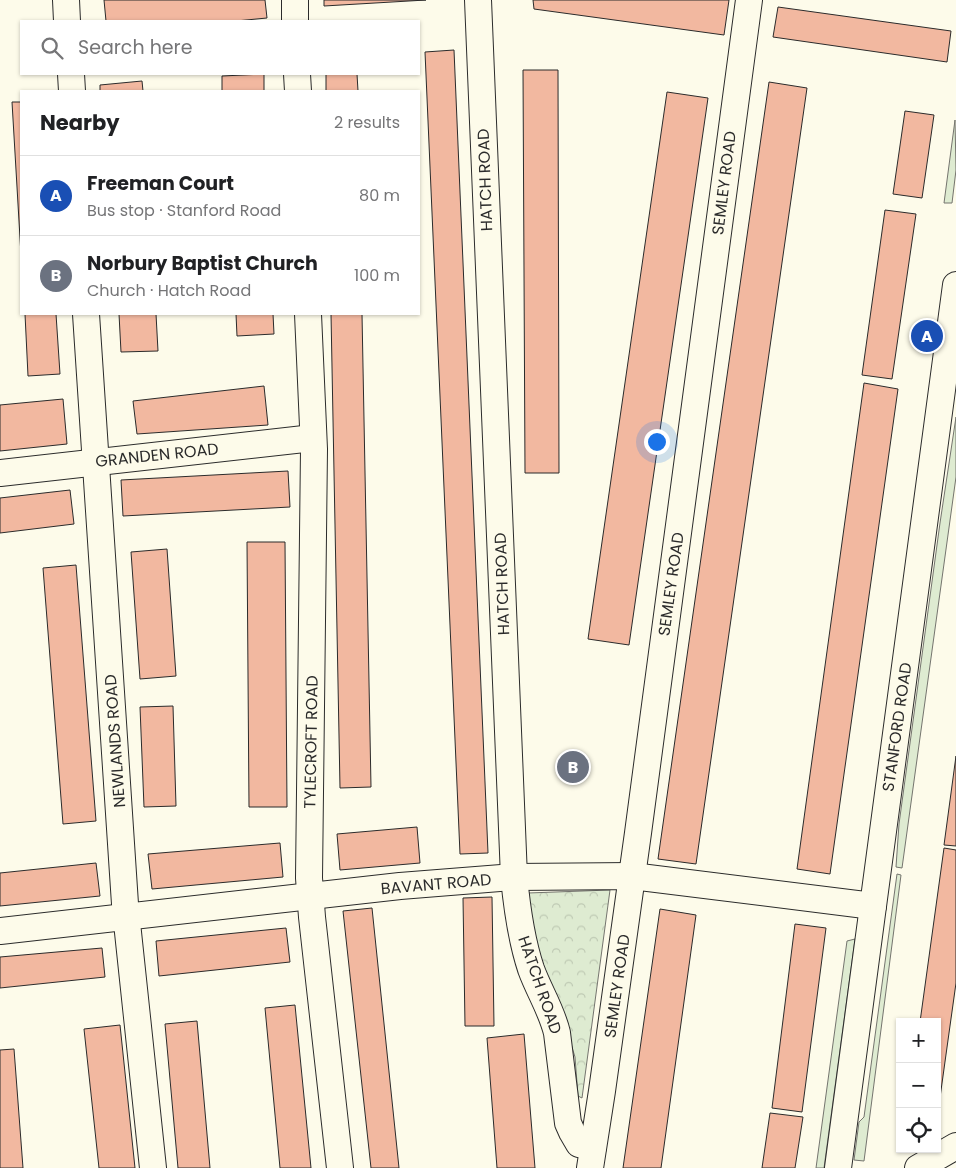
<!DOCTYPE html>
<meta charset="utf-8">
<style>
body{margin:0;font-family:Poppins,sans-serif;background:#f6f6f6;color:#202124}
.controls{position:absolute;right:15px;bottom:15px;display:grid;overflow:hidden;border-radius:0px;box-shadow:0 1px 4px #0004}
.controls button{width:45px;height:45px;display:grid;place-items:center;padding:0;border:0;border-bottom:1px solid #e0e0e0;background:#fff;color:#202124;font:25px sans-serif}
.you{position:absolute;left:656px;top:441px;width:18px;height:18px;margin:-12px;border:4px solid #fff;border-radius:50%;background:#1a73e8;box-shadow:0 0 0 8px #1a73e833}
.badge{display:grid;place-items:center;width:32px;height:32px;border-radius:50%;background:#7c3aed;color:#fff;font-size:16px;font-weight:700}
.pin{position:absolute;translate:-50% -50%;border:2px solid #fff;box-shadow:0 1px 5px #0006}
.list{margin:0;padding:0;list-style:none}
h2{display:flex;justify-content:space-between;align-items:center;height:65px;margin:0;padding:0 20px;font-size:21px}
h2 small{font-size:16px;font-weight:400;color:#757577}
.list li{display:grid;grid-template-columns:32px 1fr auto;gap:15px;align-items:center;box-sizing:border-box;height:80px;padding:0 20px;border-top:1px solid #e0e0e0}
.list b{display:block;font-size:19px;white-space:nowrap}
.list p{margin:0;font-size:16px;white-space:nowrap;color:#757577}
.list em{font-size:16px;font-style:normal;color:#757577}
.icon{flex:none;width:28px;height:28px;fill:none;stroke:currentColor;stroke-width:2;stroke-linecap:round;stroke-linejoin:round}
.map{position:relative;flex:none;width:956px;height:1168px;overflow:hidden}
.search{position:absolute;background:#fff;box-shadow:0 1px 4px #0004;left:20px;top:20px;width:400px;height:55px;display:flex;align-items:center;gap:12px;box-sizing:border-box;padding:0 18px;border-radius:0px;color:#757577;font-size:19px}
.panel{position:absolute;background:#fff;box-shadow:0 1px 4px #0004;left:20px;top:90px;width:400px;height:225px;border-radius:0px}
.map>svg:first-child{display:block}
</style>
<div class="map">
<svg width="956" height="1168" viewBox="0 0 956 1168">
<defs>
<pattern id="forest-crowns" width="20" height="18" patternUnits="userSpaceOnUse" patternTransform="scale(1.25)"><rect width="20" height="18" fill="#deebd1"/><path d="M2 6a3 3 0 1 1 6 0M12 15a3 3 0 1 1 6 0" fill="none" stroke="#bfcab4"/></pattern>
</defs>
<rect width="100%" height="100%" fill="#fdfbea"/>
<g fill="#deebd1" stroke="#74746e">
<path d="M 955,120 L 956,170 L 952,203 L 944,203 Z"/>
<path d="M 956,417 L 956,477 L 902,868 L 896,867 L 899,824 L 940,523 Z"/>
<path d="M 897,874 L 901,875 L 864,1161 L 854,1160 L 859,1122 L 864,1117 Z"/>
<path d="M 855,939 L 824,1168 L 816,1168 L 847,941 Z"/>
</g>
<path fill="url(#forest-crowns)" stroke="#74746e" d="M 610,890 L 582,1098 L 578,1096 L 575,1057 L 560,1008 L 542,964 L 530,917 L 528,893 Z"/>
<g fill="#f2b8a0" stroke="#2b2b2b">
<path d="M 104,0 L 265,0 L 267,18 L 236,21 L 106,21 Z"/>
<path d="M 324,0 L 426,0 L 324,6 Z"/>
<path d="M 533,0 L 729,0 L 724,35 L 534,9 Z"/>
<path d="M 778,7 L 951,31 L 947,62 L 773,37 Z"/>
<path d="M 454,50 L 488,853 L 460,854 L 425,52 Z"/>
<path d="M 523,70 L 558,70 L 559,473 L 525,473 Z"/>
<path d="M 264,74 L 264,91 L 222,91 L 222,76 Z"/>
<path d="M 326,74 L 357,74 L 358,91 L 326,91 Z"/>
<path d="M 142,81 L 143,91 L 100,91 L 100,85 Z"/>
<path d="M 769,82 L 807,88 L 696,864 L 658,859 Z"/>
<path d="M 667,92 L 708,98 L 629,645 L 588,639 Z"/>
<path d="M 12,102 L 21,102 L 21,255 Z"/>
<path d="M 905,111 L 934,115 L 922,198 L 893,194 Z"/>
<path d="M 885,210 L 916,214 L 892,379 L 862,375 Z"/>
<path d="M 25,314 L 56,314 L 60,374 L 28,376 Z"/>
<path d="M 119,314 L 156,314 L 158,351 L 121,352 Z"/>
<path d="M 236,314 L 273,314 L 274,334 L 237,336 Z"/>
<path d="M 331,314 L 362,314 L 371,787 L 340,788 Z"/>
<path d="M 864,383 L 898,389 L 830,874 L 797,869 Z"/>
<path d="M 264,386 L 268,425 L 137,434 L 133,401 Z"/>
<path d="M 63,399 L 67,444 L 0,451 L 0,405 Z"/>
<path d="M 288,471 L 290,507 L 123,516 L 121,480 Z"/>
<path d="M 70,490 L 74,524 L 0,533 L 0,498 Z"/>
<path d="M 247,542 L 285,542 L 287,807 L 249,807 Z"/>
<path d="M 167,549 L 176,676 L 140,679 L 131,552 Z"/>
<path d="M 76,565 L 96,821 L 63,824 L 43,568 Z"/>
<path d="M 173,706 L 176,806 L 144,807 L 140,707 Z"/>
<path d="M 956,756 L 956,846 L 944,845 Z"/>
<path d="M 417,827 L 420,863 L 340,870 L 337,834 Z"/>
<path d="M 280,843 L 283,877 L 152,889 L 148,854 Z"/>
<path d="M 944,848 L 956,850 L 956,983 L 937,1119 L 937,1022 L 920,1022 Z"/>
<path d="M 96,863 L 100,896 L 0,906 L 0,873 Z"/>
<path d="M 492,897 L 494,1026 L 465,1026 L 463,898 Z"/>
<path d="M 372,908 L 399,1168 L 371,1168 L 343,911 Z"/>
<path d="M 660,909 L 696,915 L 661,1168 L 623,1168 Z"/>
<path d="M 795,924 L 826,928 L 802,1112 L 772,1108 Z"/>
<path d="M 286,928 L 290,962 L 159,976 L 156,941 Z"/>
<path d="M 102,948 L 105,977 L 0,988 L 0,957 Z"/>
<path d="M 295,1005 L 311,1168 L 280,1168 L 265,1008 Z"/>
<path d="M 197,1021 L 210,1168 L 178,1168 L 165,1024 Z"/>
<path d="M 120,1025 L 135,1168 L 99,1168 L 84,1029 Z"/>
<path d="M 524,1034 L 535,1168 L 497,1168 L 487,1038 Z"/>
<path d="M 14,1049 L 23,1168 L 0,1168 L 0,1050 Z"/>
<path d="M 770,1113 L 803,1117 L 795,1168 L 762,1168 Z"/>
</g>
<g fill="none" stroke-linecap="round" stroke-linejoin="round">
<defs>
<g id="minor">
<path d="M 66,0 L 67,21"/>
<path d="M 295,0 L 295,21"/>
<path d="M 478,0 L 514,877 C 517,909 521,939 531,969 C 539,991 552,1011 557,1033 L 568,1123 L 572,1132 L 579,1144 L 593,1147"/>
<path d="M 71,74 L 72,91"/>
<path d="M 297,74 L 298,91"/>
<path d="M 86,314 L 125,904 L 153,1168"/>
<path d="M 308,314 L 314,449 L 309,878 L 312,917 L 340,1168"/>
<path d="M 0,473 L 313,438"/>
<path d="M 0,931 L 400,886 L 514,877 L 632,876 L 873,906"/>
<path d="M 590,1168 L 602,1091 L 638,833 L 749,0"/>
<path d="M 838,1168 L 956,285"/>
<path d="M 918,1168 L 956,1146"/>
</g>
</defs>
<use href="#minor" stroke="#2b2b2b" stroke-width="28"/>
<use href="#minor" stroke="#fdfbea" stroke-width="26"/>
</g>
<g text-anchor="middle" dominant-baseline="central" stroke-width="4" stroke-linejoin="round" paint-order="stroke">
<g font-size="16" fill="#2b2b2b" stroke="#fdfbea">
<text transform="translate(485 180) rotate(-92)">HATCH ROAD</text>
<text transform="translate(724 183) rotate(-83)">SEMLEY ROAD</text>
<text transform="translate(157 455) rotate(-6)">GRANDEN ROAD</text>
<text transform="translate(502 584) rotate(-92)">HATCH ROAD</text>
<text transform="translate(671 584) rotate(-82)">SEMLEY ROAD</text>
<text transform="translate(897 727) rotate(-82)">STANFORD ROAD</text>
<text transform="translate(115 741) rotate(-94)">NEWLANDS ROAD</text>
<text transform="translate(311 742) rotate(-89)">TYLECROFT ROAD</text>
<text transform="translate(436 884) rotate(-5)">BAVANT ROAD</text>
<text transform="translate(540 985) rotate(71)">HATCH ROAD</text>
<text transform="translate(617 986) rotate(-82)">SEMLEY ROAD</text>
</g>
</g>
</svg>
<div class="controls">
<button>+</button>
<button>−</button>
<button><svg class="icon" aria-label="locate" viewBox="0 0 24 24"><circle cx="12" cy="12" r="6"/><path d="M12 2v4M12 18v4M2 12h4M18 12h4"/></svg></button>
</div>
<div class="you"></div>
<div class="pin badge" style="left:927px;top:336px;background:#1a4fb4">A</div>
<div class="pin badge" style="left:573px;top:767px;background:#6b7280">B</div>
<div class="search"><svg class="icon" aria-label="search" viewBox="0 0 24 24"><circle cx="10" cy="10" r="6"/><path d="M15 15l6 6"/></svg>Search here</div>
<section class="panel">
<h2>Nearby<small>2 results</small></h2>
<ul class="list">
<li><span class="badge" style="background:#1a4fb4">A</span><div><b>Freeman Court</b><p>Bus stop · Stanford Road</p></div><em>80 m</em></li>
<li><span class="badge" style="background:#6b7280">B</span><div><b>Norbury Baptist Church</b><p>Church · Hatch Road</p></div><em>100 m</em></li>
</ul>
</section>
</div>
